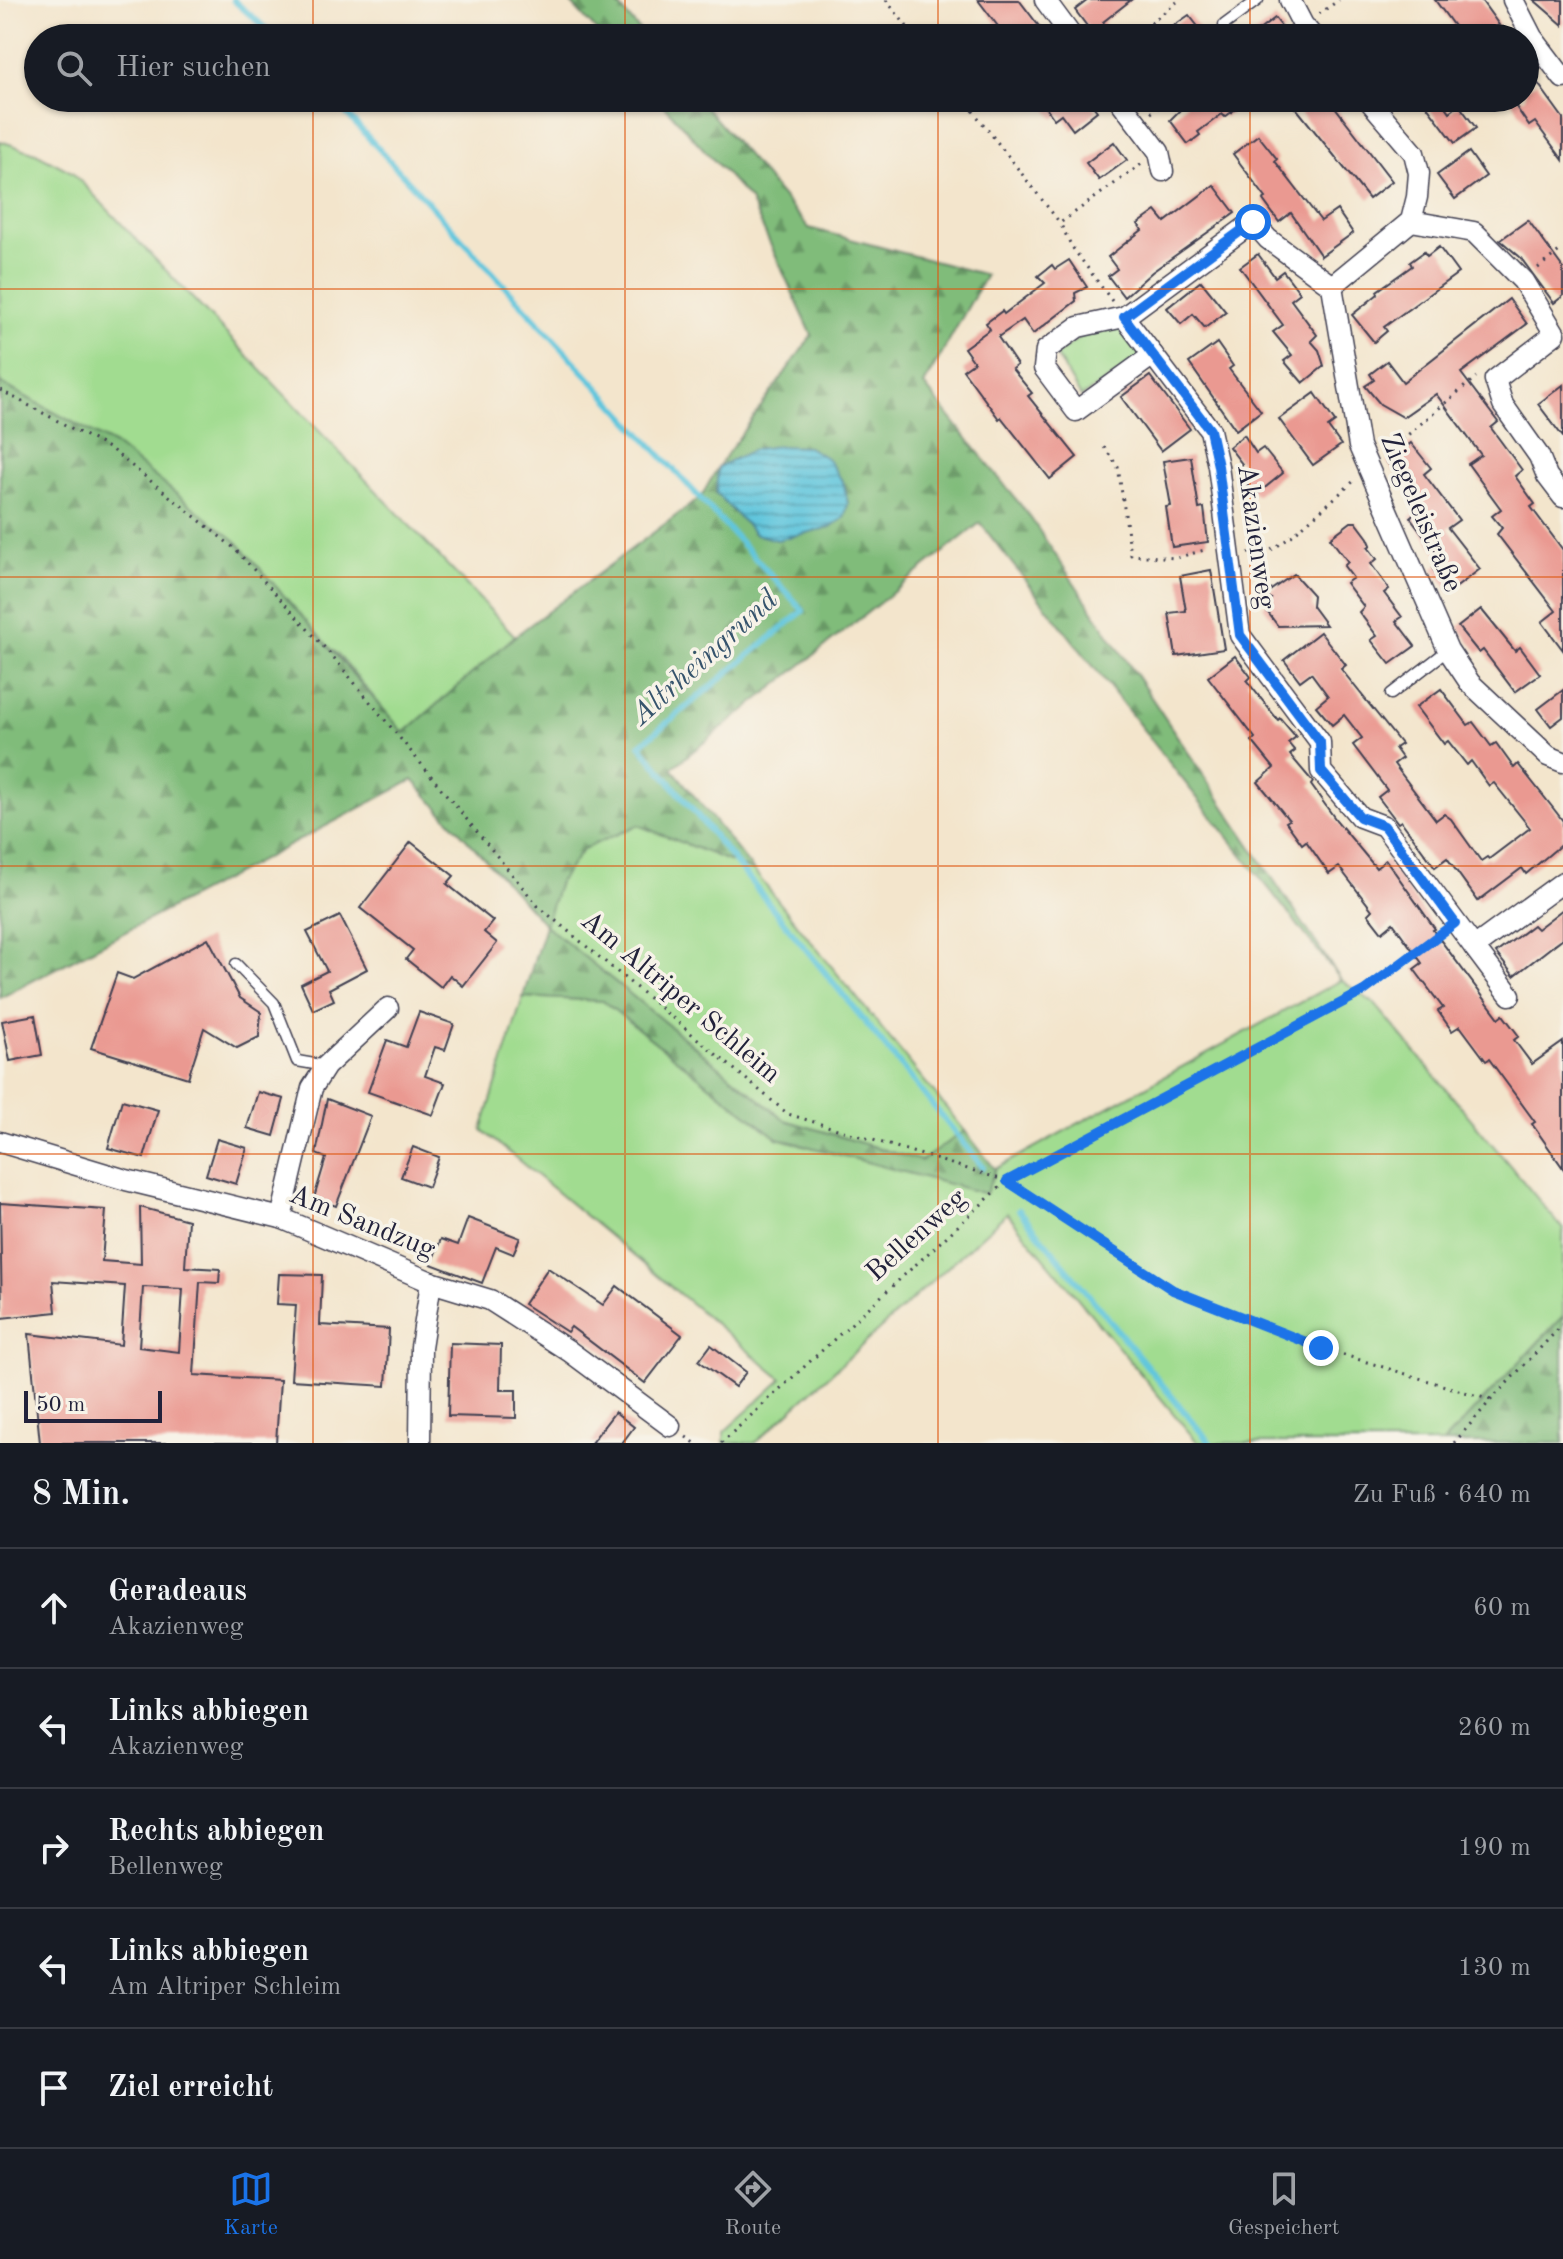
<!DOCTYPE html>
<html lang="de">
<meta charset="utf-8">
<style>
body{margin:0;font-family:"Old Standard TT",serif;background:#242831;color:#f1f3f6}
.scale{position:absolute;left:24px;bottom:20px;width:138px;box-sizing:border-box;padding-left:8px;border:4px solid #22223b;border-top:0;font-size:22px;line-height:28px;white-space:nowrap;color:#22223b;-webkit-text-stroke:6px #f7f3e8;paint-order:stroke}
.stop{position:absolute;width:24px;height:24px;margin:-18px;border:6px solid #1a73e8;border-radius:50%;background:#fff}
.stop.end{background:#1a73e8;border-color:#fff;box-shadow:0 2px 8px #0008}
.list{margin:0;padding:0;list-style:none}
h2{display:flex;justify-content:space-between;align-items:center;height:104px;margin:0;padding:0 32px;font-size:34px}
h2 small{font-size:26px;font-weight:400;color:#9ea1a6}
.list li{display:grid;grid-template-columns:52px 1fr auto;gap:24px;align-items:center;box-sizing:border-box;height:120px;padding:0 32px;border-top:2px solid #363941}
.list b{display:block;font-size:30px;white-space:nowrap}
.list p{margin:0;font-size:26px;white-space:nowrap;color:#9ea1a6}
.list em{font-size:26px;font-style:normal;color:#9ea1a6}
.icon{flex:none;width:44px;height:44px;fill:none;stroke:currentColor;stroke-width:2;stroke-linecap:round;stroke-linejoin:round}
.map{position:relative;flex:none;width:1563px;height:1443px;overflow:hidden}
.search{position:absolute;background:#171b24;box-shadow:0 2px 6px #0004;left:24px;right:24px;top:24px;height:88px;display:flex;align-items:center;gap:20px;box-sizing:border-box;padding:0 28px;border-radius:44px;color:#9ea1a6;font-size:30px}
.sheet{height:704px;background:#171b24}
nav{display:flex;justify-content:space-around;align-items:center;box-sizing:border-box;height:112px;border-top:2px solid #363941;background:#171b24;font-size:22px;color:#9ea1a6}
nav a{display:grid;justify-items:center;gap:4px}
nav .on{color:#1a73e8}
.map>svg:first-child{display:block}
</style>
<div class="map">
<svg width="1563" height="1443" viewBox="0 0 1563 1443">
<defs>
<pattern id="forest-firs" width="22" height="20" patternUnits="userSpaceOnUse" patternTransform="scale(2)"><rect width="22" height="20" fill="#80bc7a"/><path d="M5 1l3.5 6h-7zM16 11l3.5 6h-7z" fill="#689865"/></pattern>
<pattern id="water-rules" width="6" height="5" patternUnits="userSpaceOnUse" patternTransform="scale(2)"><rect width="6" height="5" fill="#60c6dd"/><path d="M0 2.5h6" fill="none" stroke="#4fa0b4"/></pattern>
</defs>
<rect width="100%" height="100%" fill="#f7f3e8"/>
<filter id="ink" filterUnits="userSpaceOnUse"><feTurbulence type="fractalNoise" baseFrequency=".0125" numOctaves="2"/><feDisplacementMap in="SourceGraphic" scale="16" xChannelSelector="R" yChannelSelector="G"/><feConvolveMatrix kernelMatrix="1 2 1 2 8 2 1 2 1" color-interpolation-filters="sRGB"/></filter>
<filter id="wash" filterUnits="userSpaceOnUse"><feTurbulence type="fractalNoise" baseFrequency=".006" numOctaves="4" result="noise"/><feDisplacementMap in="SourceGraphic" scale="32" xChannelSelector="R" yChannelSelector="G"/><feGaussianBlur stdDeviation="1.8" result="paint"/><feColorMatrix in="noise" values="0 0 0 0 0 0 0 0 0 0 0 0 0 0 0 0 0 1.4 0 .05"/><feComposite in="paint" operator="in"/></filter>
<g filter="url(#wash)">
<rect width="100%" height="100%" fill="#f3e5cc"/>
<g fill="#a1dc90" stroke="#627f66" stroke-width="2">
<path d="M 0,141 L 36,153 L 72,172 L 515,636 L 404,734 L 341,658 L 115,445 L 0,383 Z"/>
<path d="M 1125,320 L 1148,354 L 1081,397 L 1056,355 L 1093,328 Z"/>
<path d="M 638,825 L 754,871 L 965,1131 L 921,1161 L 785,1120 L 545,925 L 559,882 L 583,849 Z"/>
<path d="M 1341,980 L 1375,1004 L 1563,1229 L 1563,1316 L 1443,1443 L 1198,1443 L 1007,1213 L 755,1443 L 724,1443 L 724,1432 L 782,1379 L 482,1130 L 523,997 L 603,1001 L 777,1138 L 986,1193 L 995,1169 Z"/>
</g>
<g fill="url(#forest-firs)" stroke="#516f5a" stroke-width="2">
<path d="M 568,0 L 614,0 L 646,38 L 603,38 Z"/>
<path d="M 657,98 L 698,98 L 809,228 L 986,275 L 924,385 L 1028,514 L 1341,980 L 980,523 L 672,768 L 754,871 L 638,825 L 583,849 L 559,882 L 545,925 L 785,1120 L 921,1161 L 965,1131 L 995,1169 L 986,1194 L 777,1138 L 603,1001 L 523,997 L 545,925 L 413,780 L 0,998 L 0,383 L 115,445 L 237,542 L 404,733 L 515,636 L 701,497 L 718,467 L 812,335 L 750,200 Z"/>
<path d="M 1563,1316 L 1563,1443 L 1443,1443 Z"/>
</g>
<path fill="url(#water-rules)" stroke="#41748c" stroke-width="2" d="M 778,446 L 808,447 L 828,459 L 844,484 L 848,504 L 844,518 L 831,527 L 777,540 L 755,534 L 716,493 L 718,467 L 755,449 Z"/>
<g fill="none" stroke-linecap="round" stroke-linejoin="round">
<g stroke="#60c6dd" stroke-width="6">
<path d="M 233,0 L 277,38"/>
<path d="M 332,98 L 801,608 L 803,611 L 640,745 L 983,1167"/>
<path d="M 1019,1210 L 1210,1443"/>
</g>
</g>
<g id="blocks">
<g fill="#ea9991" fill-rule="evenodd">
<path d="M 978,0 L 1019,0 L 1048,38 L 1007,38 Z"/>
<path d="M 1088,0 L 1131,0 L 1103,22 L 1105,25 L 1093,34 L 1075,10 Z"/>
<path d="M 1435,0 L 1481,0 L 1499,25 L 1480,38 L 1470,38 L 1464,29 L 1459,33 Z"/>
<path d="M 1534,0 L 1563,0 L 1563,25 Z"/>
<path d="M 1189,15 L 1207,38 L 1155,38 L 1176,24 Z"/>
<path d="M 1275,18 L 1285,31 L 1276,38 L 1249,38 Z"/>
<path d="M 1537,82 L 1563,118 L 1563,160 L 1535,122 L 1529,126 L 1510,98 L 1525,98 L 1525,90 Z"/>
<path d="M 1039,98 L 1087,98 L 1097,111 L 1073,130 L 1061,114 L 1054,119 Z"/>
<path d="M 1181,98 L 1250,98 L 1225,117 L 1222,114 L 1198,132 L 1200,135 L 1188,144 L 1170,120 L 1186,104 Z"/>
<path d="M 1288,98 L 1328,98 L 1392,181 L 1369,199 Z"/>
<path d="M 1421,98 L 1440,98 L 1450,112 L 1459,105 L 1476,128 L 1455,143 Z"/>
<path d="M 1258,135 L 1277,159 L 1275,161 L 1321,221 L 1337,210 L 1353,233 L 1321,256 L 1291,213 L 1279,222 L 1263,200 L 1266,198 L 1233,154 Z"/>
<path d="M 1114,142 L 1127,160 L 1099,180 L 1086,163 Z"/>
<path d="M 1469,152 L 1486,176 L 1455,199 L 1437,175 Z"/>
<path d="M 1214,185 L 1235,213 L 1152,272 L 1124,297 L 1108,276 L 1117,269 L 1108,257 L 1142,230 L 1138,224 L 1156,211 L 1165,222 Z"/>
<path d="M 1528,220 L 1563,268 L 1563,296 L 1554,303 L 1520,257 L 1500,240 Z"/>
<path d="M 1439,247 L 1458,273 L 1384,327 L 1387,331 L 1374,342 L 1352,315 L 1378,294 L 1377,291 L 1412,266 L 1410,262 L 1424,252 L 1427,256 Z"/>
<path d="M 1258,254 L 1275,277 L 1283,271 L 1300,293 L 1291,300 L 1317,335 L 1311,341 L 1319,350 L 1324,366 L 1303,383 L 1284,361 L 1292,355 L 1273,332 L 1283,325 L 1240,267 Z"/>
<path d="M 1069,260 L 1087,287 L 1075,293 L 1076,301 L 1033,334 L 1023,320 L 998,337 L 1017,365 L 1012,369 L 1032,393 L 1028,396 L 1077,457 L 1050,479 L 1001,417 L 999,419 L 963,370 L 974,362 L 964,348 L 990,329 L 986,323 L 1002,311 L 1004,314 L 1045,283 L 1038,276 L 1052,265 L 1055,269 Z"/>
<path d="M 1201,281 L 1226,312 L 1205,328 L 1193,314 L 1181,324 L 1167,308 Z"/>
<path d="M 1509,299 L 1527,324 L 1461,373 L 1498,422 L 1491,428 L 1522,470 L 1515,476 L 1535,504 L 1531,507 L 1563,550 L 1563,650 L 1542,622 L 1556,611 L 1497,534 L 1502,528 L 1492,516 L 1501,509 L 1468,464 L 1481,455 L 1436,394 L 1403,417 L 1380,404 L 1365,386 L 1374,380 L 1370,374 L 1387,361 L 1403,382 Z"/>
<path d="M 1217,343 L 1233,366 L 1229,369 L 1261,411 L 1236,430 L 1189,363 Z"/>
<path d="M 1150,376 L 1190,429 L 1161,451 L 1121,397 Z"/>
<path d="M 1563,385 L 1563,437 L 1538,404 Z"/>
<path d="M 1315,393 L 1335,422 L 1328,427 L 1341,445 L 1313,465 L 1279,419 Z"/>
<path d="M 1244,435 L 1256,453 L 1263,448 L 1283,473 L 1256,495 L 1235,471 L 1242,464 L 1229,447 Z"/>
<path d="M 1411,443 L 1431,468 L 1424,474 L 1459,520 L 1448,528 L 1480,569 L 1450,592 L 1433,569 L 1443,561 L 1410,517 L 1422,507 L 1387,462 Z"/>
<path d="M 1191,457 L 1199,509 L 1204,508 L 1208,542 L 1172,547 L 1166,507 L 1171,506 L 1163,461 Z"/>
<path d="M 1351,522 L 1356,522 L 1368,538 L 1371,545 L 1368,547 L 1377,559 L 1371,564 L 1389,589 L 1384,593 L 1402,617 L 1396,621 L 1415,646 L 1390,664 L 1371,640 L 1377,636 L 1359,612 L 1364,607 L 1346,583 L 1353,578 L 1344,566 L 1348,562 L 1330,538 Z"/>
<path d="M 1211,570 L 1224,649 L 1176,656 L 1169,613 L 1186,611 L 1180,576 Z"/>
<path d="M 1294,574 L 1313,595 L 1312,606 L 1326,625 L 1278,626 L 1263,606 L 1271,599 L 1264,595 Z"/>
<path d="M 1481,609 L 1515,651 L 1520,647 L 1540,674 L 1515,692 L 1483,650 L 1479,653 L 1458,627 Z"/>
<path d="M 1320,632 L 1346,665 L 1341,669 L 1401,744 L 1395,748 L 1402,758 L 1394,764 L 1436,820 L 1444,814 L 1451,819 L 1481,861 L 1487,857 L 1489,859 L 1530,828 L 1494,783 L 1489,786 L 1471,761 L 1467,765 L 1448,741 L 1444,744 L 1416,707 L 1441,689 L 1468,725 L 1473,722 L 1491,746 L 1496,743 L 1514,768 L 1518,764 L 1553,808 L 1563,821 L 1563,843 L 1526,874 L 1522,868 L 1478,901 L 1447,858 L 1435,867 L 1401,821 L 1398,823 L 1378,797 L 1387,790 L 1353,745 L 1362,738 L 1344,715 L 1332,725 L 1316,706 L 1328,696 L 1311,673 L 1300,681 L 1284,660 Z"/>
<path d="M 1235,656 L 1251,677 L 1247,681 L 1278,720 L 1280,718 L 1296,737 L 1288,743 L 1295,751 L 1290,755 L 1313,782 L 1311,785 L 1336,820 L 1376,868 L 1386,860 L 1435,929 L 1433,930 L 1499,1018 L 1503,1015 L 1519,1036 L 1514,1040 L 1532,1064 L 1563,1042 L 1563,1168 L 1532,1124 L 1535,1122 L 1489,1059 L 1486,1061 L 1460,1026 L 1452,1031 L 1438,1011 L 1443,1008 L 1414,969 L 1422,963 L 1393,923 L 1382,932 L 1368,914 L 1372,910 L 1339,867 L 1329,874 L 1306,841 L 1302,844 L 1286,822 L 1289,820 L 1258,782 L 1274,768 L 1252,741 L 1255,738 L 1208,677 Z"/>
<path d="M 1563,690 L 1563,717 L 1551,726 L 1538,709 Z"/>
<path d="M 411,842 L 454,876 L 447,884 L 493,921 L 484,932 L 497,943 L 463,986 L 450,975 L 441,987 L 406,959 L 413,950 L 360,908 Z"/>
<path d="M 1563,909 L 1563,938 L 1514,976 L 1496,953 L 1533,925 L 1537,929 Z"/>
<path d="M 340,916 L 367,969 L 329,989 L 334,1000 L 313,1010 L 301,984 L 327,971 L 307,932 Z"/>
<path d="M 208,938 L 240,998 L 261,1012 L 259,1037 L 237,1048 L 204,1028 L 188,1078 L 91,1048 L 117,973 L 133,979 Z"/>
<path d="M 419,1012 L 454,1024 L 445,1050 L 435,1047 L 425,1076 L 445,1083 L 433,1115 L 368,1092 L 387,1040 L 406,1047 Z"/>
<path d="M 35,1015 L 42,1055 L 10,1061 L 2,1021 Z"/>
<path d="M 258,1092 L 284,1099 L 274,1136 L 247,1128 Z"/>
<path d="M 327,1099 L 371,1116 L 336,1206 L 314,1198 L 326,1158 L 316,1154 Z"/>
<path d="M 122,1100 L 158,1110 L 144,1158 L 108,1148 Z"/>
<path d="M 217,1139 L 247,1148 L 236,1184 L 206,1175 Z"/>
<path d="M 413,1147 L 439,1157 L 428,1187 L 401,1177 Z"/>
<path d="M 0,1203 L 106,1210 L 102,1261 L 141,1264 L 140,1207 L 188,1220 L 185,1267 L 220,1269 L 219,1283 L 200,1282 L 194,1375 L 280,1380 L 276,1443 L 40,1443 L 29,1334 L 121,1345 L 125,1286 L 53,1281 L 56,1312 L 2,1318 ZM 143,1287 L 183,1289 L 179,1352 L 139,1347 Z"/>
<path d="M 468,1218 L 520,1238 L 513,1254 L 496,1247 L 482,1283 L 431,1264 L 441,1239 L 458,1245 Z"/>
<path d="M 548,1268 L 603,1305 L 617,1286 L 682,1335 L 645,1383 L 571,1327 L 567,1332 L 524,1304 Z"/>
<path d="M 279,1274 L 322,1275 L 320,1325 L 389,1329 L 386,1386 L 291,1380 L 296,1305 L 277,1304 Z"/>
<path d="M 450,1343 L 501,1345 L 500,1390 L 516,1390 L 516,1418 L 448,1416 Z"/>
<path d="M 711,1345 L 746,1372 L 735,1387 L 699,1361 Z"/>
<path d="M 615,1412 L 634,1427 L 622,1443 L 591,1443 Z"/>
</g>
</g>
</g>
<g filter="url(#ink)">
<use href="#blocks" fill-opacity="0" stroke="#413f51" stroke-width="2"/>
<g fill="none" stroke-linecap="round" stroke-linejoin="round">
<defs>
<g id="lane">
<path d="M 1224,25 L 1258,0"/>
<path d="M 1391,694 L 1448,650"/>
<path d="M 236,964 L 274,1003 L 297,1061 L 326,1066"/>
</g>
<g id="street">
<path d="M 1045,0 L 1073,38"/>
<path d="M 1290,0 L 1303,25 L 1314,38"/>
<path d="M 1513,0 L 1532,37 L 1563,78"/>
<path d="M 1118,98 L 1159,152 L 1163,171"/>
<path d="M 1367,98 L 1414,153 L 1419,173 L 1417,197 L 1411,221 L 1332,286 L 1359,446 L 1448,650 L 1470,683 L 1548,756 L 1563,762"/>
<path d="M 1411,221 L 1474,232 L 1523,281 L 1555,334 L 1495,380 L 1503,405 L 1539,456 L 1547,476 L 1563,497"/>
<path d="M 1124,317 L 1153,355 L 1076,411 L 1044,368 L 1046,350 L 1078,327 L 1124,317 L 1253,222 L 1268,239 L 1332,286"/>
<path d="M 1153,355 L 1210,430 L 1218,466 L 1240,635 L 1320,742 L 1321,771 L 1360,817 L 1384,826 L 1474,947 L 1563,882"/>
<path d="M 1474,947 L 1510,995"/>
<path d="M 0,1142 L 126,1180 L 281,1218 L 431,1282 L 490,1300 L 569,1351 L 670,1426"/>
<path d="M 281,1218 L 312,1088 L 326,1066 L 388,1008"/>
<path d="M 420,1443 L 421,1347 L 431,1282"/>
</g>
</defs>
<use href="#lane" stroke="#413f51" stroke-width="13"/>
<use href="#street" stroke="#413f51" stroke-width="23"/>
<g stroke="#413f51" stroke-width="3" stroke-dasharray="2 6" stroke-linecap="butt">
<path d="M 886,0 L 916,38"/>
<path d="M 1319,14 L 1339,0"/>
<path d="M 1132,38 L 1177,2"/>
<path d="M 963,98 L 1060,223"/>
<path d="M 1151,113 L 1171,98"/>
<path d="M 1538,268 L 1563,248"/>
<path d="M 1112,301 L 1072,247 L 1060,223 L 1143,163"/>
<path d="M 0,390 L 112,450 L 234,548 L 334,658 L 538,906 L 788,1114 L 1007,1181 L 1173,1290 L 1321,1348 L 1491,1400"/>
<path d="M 1104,447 L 1118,467 L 1131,555 L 1176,558 L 1208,549"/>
<path d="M 1384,455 L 1476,377"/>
<path d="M 1248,553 L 1268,552 L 1288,539 L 1354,481"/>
<path d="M 686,1437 L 695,1443"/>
<path d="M 721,1443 L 1007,1181 L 1364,991 L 1442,933"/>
<path d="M 1454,1443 L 1491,1400 L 1563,1324"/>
</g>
<use href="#lane" stroke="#fff" stroke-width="10"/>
<use href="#street" stroke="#fff" stroke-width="20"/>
</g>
</g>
<g fill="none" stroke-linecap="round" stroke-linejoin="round" filter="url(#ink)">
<path stroke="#1a73e8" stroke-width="10" d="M 1253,222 L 1124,317 L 1210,430 L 1218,466 L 1240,635 L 1320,742 L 1321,771 L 1360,817 L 1384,826 L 1455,923 L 1364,991 L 1007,1181 L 1173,1290 L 1321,1348"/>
</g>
<path fill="none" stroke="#de560e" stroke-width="2" stroke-opacity="0.55" d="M 313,0 L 313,38M 625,0 L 625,38M 938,0 L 938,38M 1250,0 L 1250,38M 313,98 L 313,1443M 625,98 L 625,1443M 938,98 L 938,1443M 1250,98 L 1250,1443M 0,289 L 1563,289M 0,577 L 1563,577M 0,866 L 1563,866M 0,1154 L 1563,1154"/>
<g text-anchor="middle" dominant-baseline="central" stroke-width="7" stroke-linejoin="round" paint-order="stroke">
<g font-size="28" fill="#22223b" stroke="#f7f3e8">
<text transform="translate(1420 513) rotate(67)">Ziegeleistraße</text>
<text transform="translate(1255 537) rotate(82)">Akazienweg</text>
<text transform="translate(680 998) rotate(40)">Am Altriper Schleim</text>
<text transform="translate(362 1223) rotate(22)">Am Sandzug</text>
<text transform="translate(917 1236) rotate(-42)">Bellenweg</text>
</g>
<g font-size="30" font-style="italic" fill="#35536c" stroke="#f7f3e8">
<text transform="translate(705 658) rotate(-42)">Altrheingrund</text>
</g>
</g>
</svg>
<div class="scale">50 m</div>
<div class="stop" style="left:1253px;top:222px"></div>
<div class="stop end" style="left:1321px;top:1348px"></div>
<div class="search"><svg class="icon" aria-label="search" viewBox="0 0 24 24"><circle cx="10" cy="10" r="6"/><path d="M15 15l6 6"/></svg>Hier suchen</div>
</div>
<section class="sheet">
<h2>8 Min.<small>Zu Fuß · 640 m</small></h2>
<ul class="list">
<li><svg class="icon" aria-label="ahead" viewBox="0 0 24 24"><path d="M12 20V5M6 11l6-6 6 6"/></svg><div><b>Geradeaus</b><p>Akazienweg</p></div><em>60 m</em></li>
<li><svg class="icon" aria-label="left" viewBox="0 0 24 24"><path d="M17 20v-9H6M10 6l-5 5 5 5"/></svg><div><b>Links abbiegen</b><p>Akazienweg</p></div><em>260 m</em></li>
<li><svg class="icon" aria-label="right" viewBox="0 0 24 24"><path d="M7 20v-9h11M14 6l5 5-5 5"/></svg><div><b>Rechts abbiegen</b><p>Bellenweg</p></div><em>190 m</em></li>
<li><svg class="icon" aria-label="left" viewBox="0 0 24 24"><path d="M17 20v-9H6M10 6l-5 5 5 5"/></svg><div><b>Links abbiegen</b><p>Am Altriper Schleim</p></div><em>130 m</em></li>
<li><svg class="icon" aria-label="arrive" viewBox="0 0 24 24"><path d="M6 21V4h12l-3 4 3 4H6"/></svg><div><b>Ziel erreicht</b></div></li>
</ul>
</section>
<nav>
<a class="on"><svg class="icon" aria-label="map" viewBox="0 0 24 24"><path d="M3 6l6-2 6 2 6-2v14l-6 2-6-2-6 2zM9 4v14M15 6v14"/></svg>Karte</a>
<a><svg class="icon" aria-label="directions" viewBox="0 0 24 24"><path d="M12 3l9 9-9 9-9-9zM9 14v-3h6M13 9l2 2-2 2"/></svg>Route</a>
<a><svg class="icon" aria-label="saved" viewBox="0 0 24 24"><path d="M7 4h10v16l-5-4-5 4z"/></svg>Gespeichert</a>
</nav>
